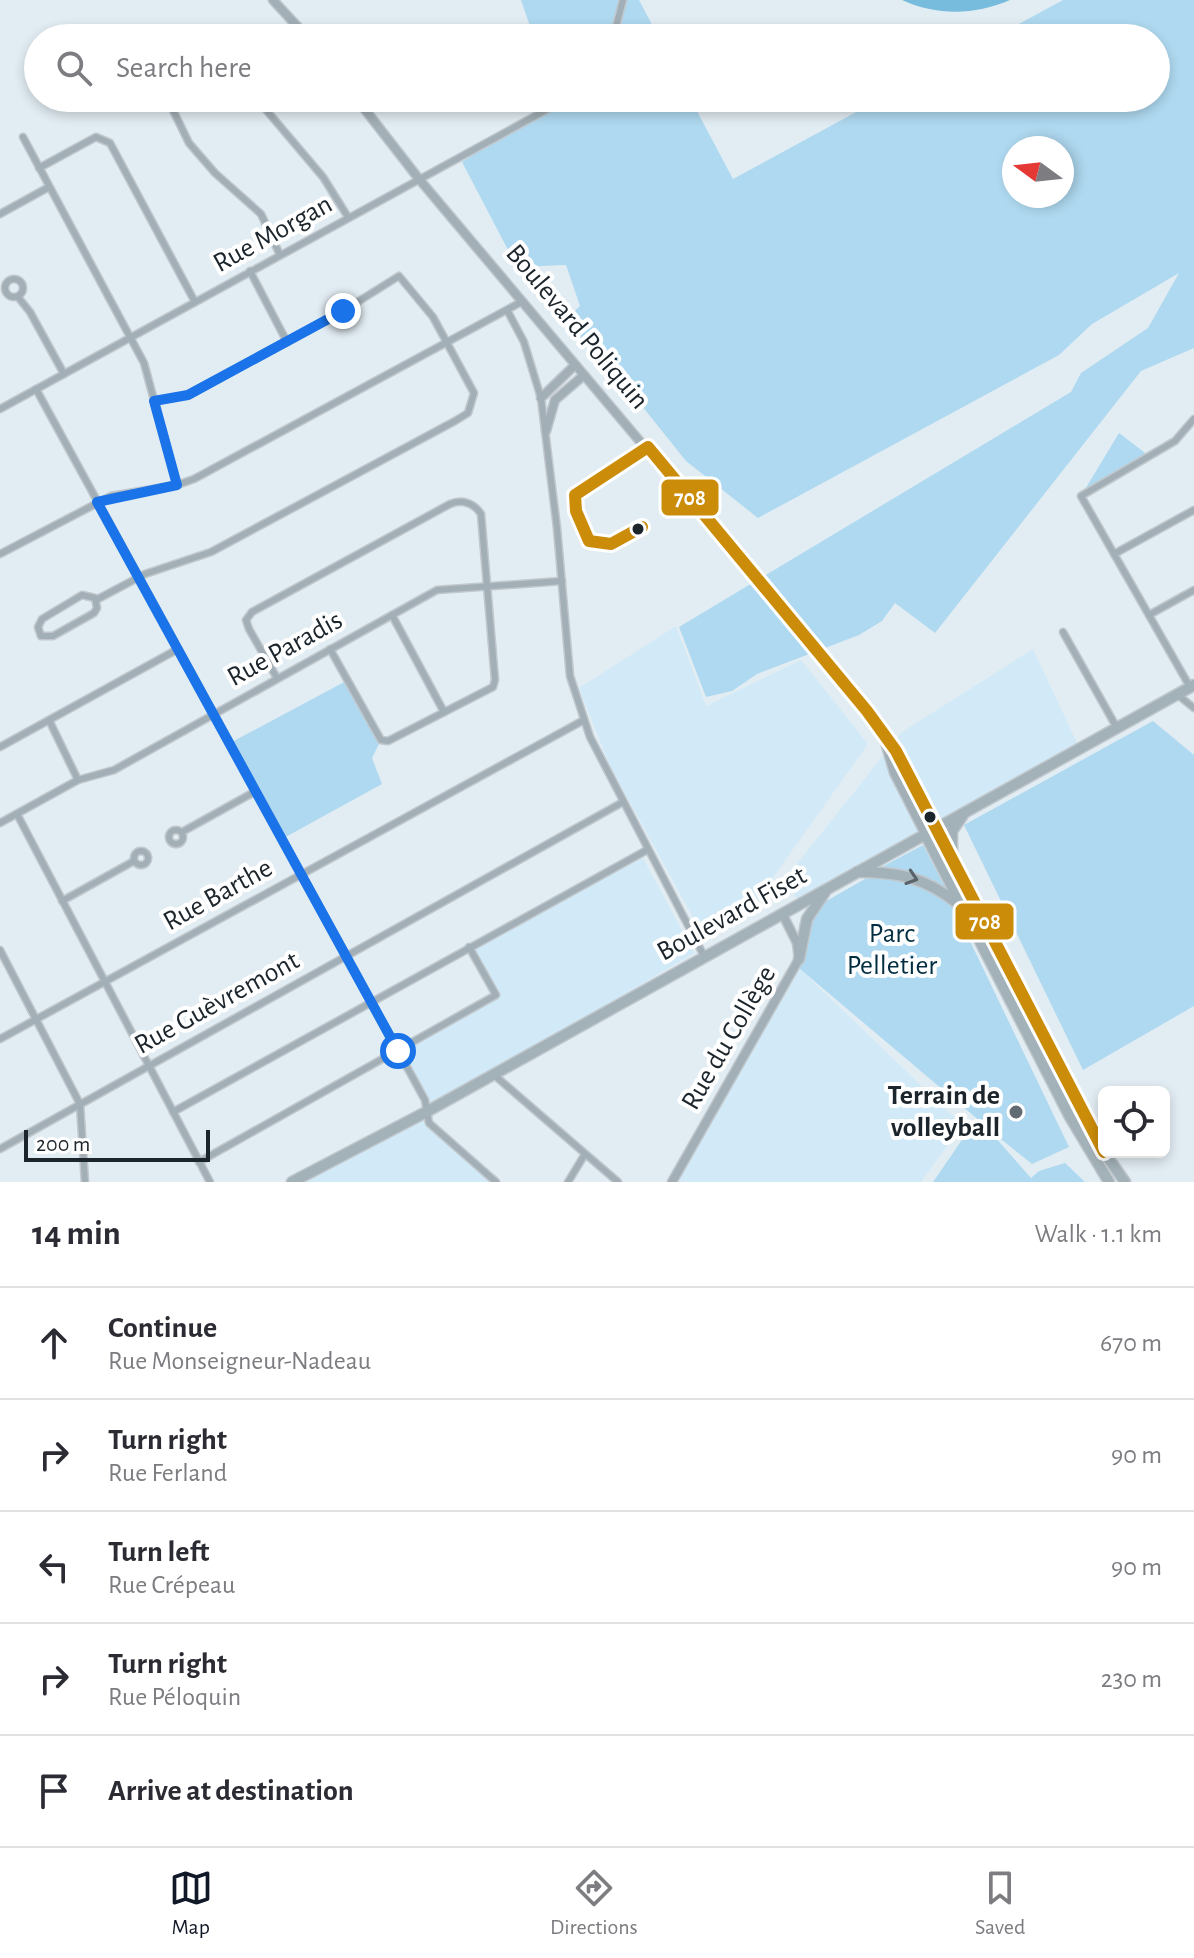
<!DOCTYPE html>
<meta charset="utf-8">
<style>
body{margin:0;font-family:"Alegreya Sans",sans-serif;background:#f2f2f3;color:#2b2b33}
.controls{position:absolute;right:24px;bottom:24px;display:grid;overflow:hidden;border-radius:12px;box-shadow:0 4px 12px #0003}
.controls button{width:72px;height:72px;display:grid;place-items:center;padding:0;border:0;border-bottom:2px solid #e1e1e2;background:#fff;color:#2b2b33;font:40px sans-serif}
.compass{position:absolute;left:1002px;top:136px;width:72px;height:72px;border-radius:50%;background:#fff;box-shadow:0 4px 12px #0003;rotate:285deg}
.scale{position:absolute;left:24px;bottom:20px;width:186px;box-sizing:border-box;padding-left:8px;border:4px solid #1c252b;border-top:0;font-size:22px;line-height:28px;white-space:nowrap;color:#1c252b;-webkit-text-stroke:6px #fff;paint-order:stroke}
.stop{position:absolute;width:24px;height:24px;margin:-18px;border:6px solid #1a73e8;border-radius:50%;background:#fff}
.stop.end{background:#1a73e8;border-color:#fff;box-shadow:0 2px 8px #0008}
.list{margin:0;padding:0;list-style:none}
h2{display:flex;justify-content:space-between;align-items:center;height:104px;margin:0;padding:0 32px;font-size:34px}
h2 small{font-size:26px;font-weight:400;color:#7c7c81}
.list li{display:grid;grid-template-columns:52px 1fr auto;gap:24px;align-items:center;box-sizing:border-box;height:112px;padding:0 32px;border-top:2px solid #e1e1e2}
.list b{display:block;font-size:30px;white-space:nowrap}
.list p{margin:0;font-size:26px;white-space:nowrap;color:#7c7c81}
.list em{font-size:26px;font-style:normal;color:#7c7c81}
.icon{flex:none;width:44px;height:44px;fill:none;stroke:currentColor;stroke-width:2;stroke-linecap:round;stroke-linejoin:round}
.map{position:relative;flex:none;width:1194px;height:1182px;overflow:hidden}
.search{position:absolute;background:#fff;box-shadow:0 4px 12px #0003;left:24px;right:24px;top:24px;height:88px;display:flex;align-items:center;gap:20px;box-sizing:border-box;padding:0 28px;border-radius:44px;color:#7c7c81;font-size:30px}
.sheet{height:664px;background:#fff}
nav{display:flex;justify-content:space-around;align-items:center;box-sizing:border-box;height:112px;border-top:2px solid #e1e1e2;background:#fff;font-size:22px;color:#7c7c81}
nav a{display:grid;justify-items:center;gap:4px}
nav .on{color:#111827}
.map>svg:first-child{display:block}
</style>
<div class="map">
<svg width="1194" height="1182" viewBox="0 0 1194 1182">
<rect width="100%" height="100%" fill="#e2edf3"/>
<g fill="#d2eaf7">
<path d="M 676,626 L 706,706 L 801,660 L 868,744 L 747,914 L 707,933 L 700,930 L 610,766 L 579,688 Z"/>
<path d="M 1033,649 L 1078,745 L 797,901 L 788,875 L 902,732 Z"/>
<path d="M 643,858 L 694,953 L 428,1111 L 429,1124 L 496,1182 L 298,1182 L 427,1111 L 398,1051 L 496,995 L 469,947 Z"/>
<path d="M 800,969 L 962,1125 L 921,1182 L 674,1182 Z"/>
</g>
<g fill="#afd9f0" fill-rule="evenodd">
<path d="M 521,0 L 639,0 L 659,38 L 534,38 Z"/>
<path d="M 1063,0 L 1194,0 L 1194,348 L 1141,371 L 935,633 L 895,603 L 882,621 L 859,635 L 757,674 L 732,691 L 706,697 L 679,627 L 1071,392 L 1081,373 L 1148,328 L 1179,273 L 1092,324 L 1059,355 L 758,518 L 686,461 L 614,371 L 563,322 L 580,306 L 566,265 L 517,267 L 462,162 L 556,101 L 555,98 L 690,98 L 733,179 L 882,98 L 1156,98 L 1156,38 L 993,38 ZM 1014,148 L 1062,148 L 1062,196 L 1014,196 Z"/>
<path d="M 1119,433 L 1149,456 L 1081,496 Z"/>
<path d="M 348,680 L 381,740 L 372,758 L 382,784 L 282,839 L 230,743 Z"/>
<path d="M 1153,721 L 1194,755 L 1194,1006 L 1083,1070 L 964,825 Z"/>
<path d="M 923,845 L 947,891 L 914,873 L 876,870 Z"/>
<path d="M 887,874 C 916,877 938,889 956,912 L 1069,1147 L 1032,1164 L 987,1128 L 1031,1178 L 1039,1171 L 1065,1163 L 1085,1182 L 933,1182 L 964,1137 L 981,1122 L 800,969 L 814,908 L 865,879 Z"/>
</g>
<path fill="#7bd" d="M 902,0 L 1010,0 C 975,15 937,16 902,0 Z"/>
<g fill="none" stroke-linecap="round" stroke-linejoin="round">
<defs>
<g id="minor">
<path d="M 613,38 L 623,0"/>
<path d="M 172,98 L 171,106 L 189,143 L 215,173 L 261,214 L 280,255"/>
<path d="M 256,98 L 323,177 L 348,217"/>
<path d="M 23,137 L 144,363 L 177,485"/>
<path d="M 39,168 L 96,137 L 110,143 L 195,302"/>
<path d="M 0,214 L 49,187"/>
<path d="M 250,271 L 287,342"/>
<circle cx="14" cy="288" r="9"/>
<path d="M 18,297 L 30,312 L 64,374"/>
<path d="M 507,310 L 524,342 L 541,398 L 557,528 L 570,676 L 590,737 L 704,956"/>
<path d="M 36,389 L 425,1100 L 429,1123 L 496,1182"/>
<path d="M 0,409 L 568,98"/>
<path d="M 0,554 L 111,496 L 177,485 L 194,479 L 523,301"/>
<path d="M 1114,554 L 1194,510"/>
<path d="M 82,595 L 95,598 L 97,608 L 94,613 L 53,636 L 41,636 L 38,627 L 42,619 Z"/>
<path d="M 96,600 L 145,574 L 211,552 L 455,421 L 468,413 L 474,393 L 433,317 L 399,276 L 343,311 L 188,395 L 154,401"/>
<path d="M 392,615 L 444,712"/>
<path d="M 1149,615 L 1194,590"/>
<path d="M 1063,632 L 1117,728"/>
<path d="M 277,678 L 249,629 L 246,620 L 252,612 L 450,504 C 462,499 474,503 481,514 L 495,680 L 493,687 L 388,741 L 381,740 L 330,649"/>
<path d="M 1190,687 L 1081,496 L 1175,441 L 1194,419"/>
<path d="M 1178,695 L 1194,708"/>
<path d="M 49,720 L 78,780"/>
<path d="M 0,747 L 178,649"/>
<path d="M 17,814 L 210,1182"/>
<path d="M 0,823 L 78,780 L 114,770 L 437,590 L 562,581"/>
<circle cx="176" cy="837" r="7"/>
<path d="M 182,832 L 256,791"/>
<circle cx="141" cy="858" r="7"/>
<path d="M 62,901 L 134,861"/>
<path d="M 0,950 L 80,1104 L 85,1182"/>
<path d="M 0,1039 L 584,720"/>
<path d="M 493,1074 L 618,1182"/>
<path d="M 173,1112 L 647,850"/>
<path d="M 0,1149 L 623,802"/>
<path d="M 199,1162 L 496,995 L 469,947"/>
<path d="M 568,1182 L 585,1154"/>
</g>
<g id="tertiary">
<path d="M 273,0 L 308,38"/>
<path d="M 356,98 L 419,179 L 867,711 L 904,766 L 935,828"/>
<path d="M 541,398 L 575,365"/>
<path d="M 546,431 L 555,400 L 584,375"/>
<path d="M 884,739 L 894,773 L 925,834"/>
<path d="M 672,1182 L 799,959 L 797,943 L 782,913"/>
</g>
<g id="primary">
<path d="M 935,828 L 1104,1152"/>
<path d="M 925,834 L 1070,1117 L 1109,1182"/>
<path d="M 952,851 L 952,831 L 963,815"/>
<path d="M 857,872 C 898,872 924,877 957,903"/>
<path d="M 799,959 L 807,919 L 825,892"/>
<path d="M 1104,1152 L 1125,1182"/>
<path d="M 292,1182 L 428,1111 L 1194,685"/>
</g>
</defs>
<use href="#minor" stroke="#c0c8cd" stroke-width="9"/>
<use href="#tertiary" stroke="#c0c8cd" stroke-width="11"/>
<use href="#primary" stroke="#c0c8cd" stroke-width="13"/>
<use href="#minor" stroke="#a2afb6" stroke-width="6"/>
<use href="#tertiary" stroke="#a2afb6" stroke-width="8"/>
<use href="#primary" stroke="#a3b1b8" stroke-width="10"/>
<defs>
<path id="bus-1" d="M 642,527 L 611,544 L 589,541 L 576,511 L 575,495 L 648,447 L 867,711 L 896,751 L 1104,1152"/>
</defs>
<use href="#bus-1" stroke="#fff" stroke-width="18"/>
<use href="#bus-1" stroke="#cb8c09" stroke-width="12"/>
</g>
<defs><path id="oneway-chevron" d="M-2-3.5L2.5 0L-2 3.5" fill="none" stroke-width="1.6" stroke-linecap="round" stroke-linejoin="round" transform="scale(2)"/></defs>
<use stroke="#59646a" href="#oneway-chevron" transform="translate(912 878) rotate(18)"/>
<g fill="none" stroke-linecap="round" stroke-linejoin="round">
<path stroke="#1a73e8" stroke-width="10" d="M 343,311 L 188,395 L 154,401 L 177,485 L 97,502 L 398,1051"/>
</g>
<g fill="#1c252b" stroke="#fff" stroke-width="3">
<circle cx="638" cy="529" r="7"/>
<circle cx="930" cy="817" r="7"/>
</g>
<circle fill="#616b71" stroke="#fff" stroke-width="3" cx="1016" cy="1112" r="8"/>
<g text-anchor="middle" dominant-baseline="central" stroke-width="8" stroke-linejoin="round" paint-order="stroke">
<g font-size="28" fill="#1c252b" stroke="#fff">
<text transform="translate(273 234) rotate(-29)">Rue Morgan</text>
<text transform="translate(577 327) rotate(50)">Boulevard Poliquin</text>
<text transform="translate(285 649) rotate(-29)">Rue Paradis</text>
<text transform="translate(218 895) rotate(-29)">Rue Barthe</text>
<text transform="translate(732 914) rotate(-29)">Boulevard Fiset</text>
<text transform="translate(217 1003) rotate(-29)">Rue Guèvremont</text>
<text transform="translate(729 1038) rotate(-60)">Rue du Collège</text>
</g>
<g font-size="28" fill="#032e41" stroke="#fff">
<text x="892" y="934">Parc<tspan x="892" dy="32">Pelletier</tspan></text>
</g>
<g font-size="28" font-weight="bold" fill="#1c252b" stroke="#fff" text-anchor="end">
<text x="1000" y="1096">Terrain de<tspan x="1000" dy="32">volleyball</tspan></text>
</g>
</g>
<g stroke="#fff" stroke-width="3">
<rect x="660" y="478" width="60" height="39" rx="8" fill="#cb8c09"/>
<rect x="954" y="902" width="61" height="39" rx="8" fill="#cb8c09"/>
</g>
<g font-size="22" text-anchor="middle" font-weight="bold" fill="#fff">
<text x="690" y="505">708</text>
<text x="985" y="929">708</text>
</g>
</svg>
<div class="controls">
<button><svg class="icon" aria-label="locate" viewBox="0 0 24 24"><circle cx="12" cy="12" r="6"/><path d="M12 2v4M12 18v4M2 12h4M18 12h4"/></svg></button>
</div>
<svg class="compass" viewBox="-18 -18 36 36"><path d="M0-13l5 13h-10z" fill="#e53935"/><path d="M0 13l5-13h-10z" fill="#7c7c81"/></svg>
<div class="scale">200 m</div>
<div class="stop" style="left:398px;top:1051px"></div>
<div class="stop end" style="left:343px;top:311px"></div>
<div class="search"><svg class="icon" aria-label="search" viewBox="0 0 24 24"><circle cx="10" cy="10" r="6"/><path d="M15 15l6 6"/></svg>Search here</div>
</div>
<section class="sheet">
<h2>14 min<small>Walk · 1.1 km</small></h2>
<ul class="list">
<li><svg class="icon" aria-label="ahead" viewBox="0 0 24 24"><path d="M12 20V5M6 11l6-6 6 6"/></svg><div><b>Continue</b><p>Rue Monseigneur-Nadeau</p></div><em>670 m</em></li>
<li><svg class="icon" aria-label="right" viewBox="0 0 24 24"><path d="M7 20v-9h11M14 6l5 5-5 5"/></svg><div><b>Turn right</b><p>Rue Ferland</p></div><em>90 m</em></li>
<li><svg class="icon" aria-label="left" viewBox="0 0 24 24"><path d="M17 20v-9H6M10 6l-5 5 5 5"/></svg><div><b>Turn left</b><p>Rue Crépeau</p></div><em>90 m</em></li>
<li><svg class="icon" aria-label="right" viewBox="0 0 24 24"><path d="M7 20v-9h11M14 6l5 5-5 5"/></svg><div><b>Turn right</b><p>Rue Péloquin</p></div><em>230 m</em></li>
<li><svg class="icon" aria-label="arrive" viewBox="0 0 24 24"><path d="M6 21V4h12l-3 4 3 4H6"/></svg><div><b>Arrive at destination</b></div></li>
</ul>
</section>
<nav>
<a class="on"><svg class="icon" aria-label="map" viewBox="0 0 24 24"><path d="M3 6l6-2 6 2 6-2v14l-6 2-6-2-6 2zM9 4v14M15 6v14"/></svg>Map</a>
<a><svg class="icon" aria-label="directions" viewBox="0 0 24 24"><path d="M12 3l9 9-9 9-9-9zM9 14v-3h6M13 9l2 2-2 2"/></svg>Directions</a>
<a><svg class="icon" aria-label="saved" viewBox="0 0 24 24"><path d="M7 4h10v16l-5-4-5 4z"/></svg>Saved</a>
</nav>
